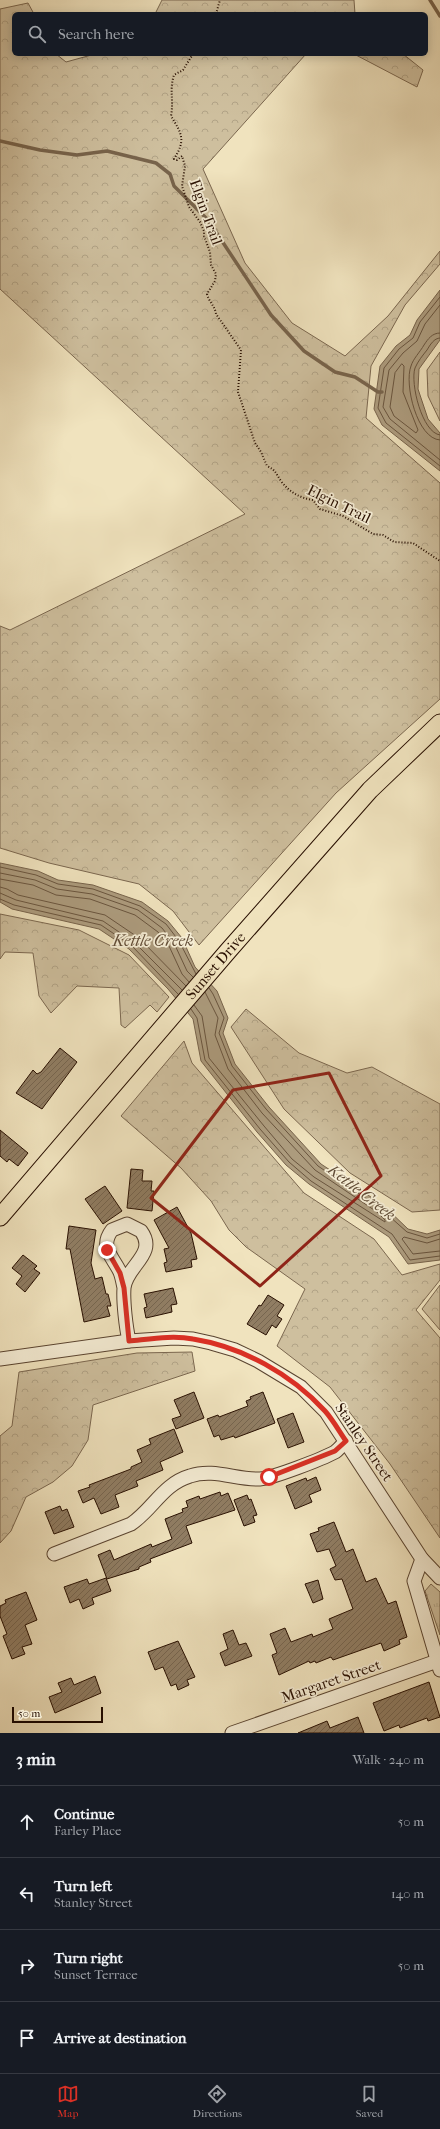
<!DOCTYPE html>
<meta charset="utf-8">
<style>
body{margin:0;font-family:"IM FELL French Canon",serif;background:#242831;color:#f1f3f6}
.scale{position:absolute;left:12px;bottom:10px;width:91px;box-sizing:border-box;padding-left:4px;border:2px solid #280f00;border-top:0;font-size:11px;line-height:14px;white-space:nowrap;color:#280f00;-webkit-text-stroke:3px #f5edd5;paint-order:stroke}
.stop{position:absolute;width:12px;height:12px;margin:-9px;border:3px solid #d93025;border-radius:50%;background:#fff}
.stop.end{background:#d93025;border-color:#fff;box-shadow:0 1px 4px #0008}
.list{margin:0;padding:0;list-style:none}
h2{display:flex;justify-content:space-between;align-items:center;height:52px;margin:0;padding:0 16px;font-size:17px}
h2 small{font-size:13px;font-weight:400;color:#9ea1a6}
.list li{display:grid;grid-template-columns:26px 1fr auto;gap:12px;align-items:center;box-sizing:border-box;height:72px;padding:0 16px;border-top:1px solid #363941}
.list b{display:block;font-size:15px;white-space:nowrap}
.list p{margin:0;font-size:13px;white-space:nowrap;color:#9ea1a6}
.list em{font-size:13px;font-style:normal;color:#9ea1a6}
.icon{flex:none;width:22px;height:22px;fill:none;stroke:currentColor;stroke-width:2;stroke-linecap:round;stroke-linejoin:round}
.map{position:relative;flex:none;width:440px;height:1733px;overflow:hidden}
.search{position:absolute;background:#171b24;box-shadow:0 2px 10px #0003;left:12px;right:12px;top:12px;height:44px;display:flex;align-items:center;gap:10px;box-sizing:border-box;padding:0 14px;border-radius:6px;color:#9ea1a6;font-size:15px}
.sheet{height:340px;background:#171b24}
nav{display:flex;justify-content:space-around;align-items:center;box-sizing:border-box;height:56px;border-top:1px solid #363941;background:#171b24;font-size:11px;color:#9ea1a6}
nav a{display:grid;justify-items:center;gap:2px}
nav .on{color:#d93025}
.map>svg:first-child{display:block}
</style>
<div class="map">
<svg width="440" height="1733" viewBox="0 0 440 1733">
<defs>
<pattern id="grass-tufts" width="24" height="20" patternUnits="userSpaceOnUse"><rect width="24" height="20" fill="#cebf9e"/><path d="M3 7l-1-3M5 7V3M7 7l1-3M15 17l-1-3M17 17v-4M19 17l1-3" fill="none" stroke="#b1a386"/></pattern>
<pattern id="forest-crowns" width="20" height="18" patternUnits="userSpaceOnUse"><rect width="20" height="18" fill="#cebf9e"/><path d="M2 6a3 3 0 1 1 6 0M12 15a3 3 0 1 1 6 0" fill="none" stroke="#b1a386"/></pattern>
<pattern id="building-hatch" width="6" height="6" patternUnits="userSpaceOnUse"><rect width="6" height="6" fill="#907d63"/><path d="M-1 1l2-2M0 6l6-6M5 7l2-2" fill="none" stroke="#76654f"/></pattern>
</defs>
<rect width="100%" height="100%" fill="#f0e3be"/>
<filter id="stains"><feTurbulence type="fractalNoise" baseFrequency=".005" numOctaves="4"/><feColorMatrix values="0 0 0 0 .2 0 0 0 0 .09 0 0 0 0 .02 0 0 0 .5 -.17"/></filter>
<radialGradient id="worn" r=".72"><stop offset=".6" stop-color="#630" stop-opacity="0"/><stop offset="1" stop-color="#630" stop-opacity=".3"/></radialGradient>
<path fill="url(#grass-tufts)" stroke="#7b674f" d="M 431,1584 L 440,1592 L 440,1635 L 425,1591 Z"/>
<g fill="url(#forest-crowns)" stroke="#7b674f">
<path d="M 162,0 L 354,0 L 355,14 L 155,14 Z"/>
<path d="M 28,3 L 34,14 L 14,14 L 14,54 L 56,54 L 66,62 L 95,54 L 306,54 L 203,169 L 245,263 L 292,323 L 345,356 L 388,316 L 440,251 L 440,264 L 405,305 L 371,366 L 366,418 L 440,483 L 440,699 L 336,793 L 199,945 L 173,911 L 139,884 L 49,863 L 0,848 L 0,626 L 10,630 L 245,514 L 0,289 L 0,9 Z"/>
<path d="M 354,54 L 403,54 L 423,70 L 417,87 Z"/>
<path d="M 440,352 L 440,421 L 428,396 L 427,370 Z"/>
<path d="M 0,914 L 79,930 L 129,955 L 169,997 L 157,1012 L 150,1005 L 125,1028 L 121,1025 L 119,988 L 77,986 L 51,1013 L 39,996 L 33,953 L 5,952 L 0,959 Z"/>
<path d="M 246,1009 L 299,1053 L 347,1073 L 372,1067 L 440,1104 L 440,1210 L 412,1212 L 350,1173 L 284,1109 L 231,1027 Z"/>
<path d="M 184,1041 L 192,1063 L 304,1193 L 374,1239 L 402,1275 L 440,1264 L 440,1280 L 416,1310 L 440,1338 L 440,1538 L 390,1464 L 330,1387 L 277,1346 L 305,1289 L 246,1247 L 229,1230 L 211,1201 L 181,1168 L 121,1116 Z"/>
<path d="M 440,1285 L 440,1330 L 422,1309 Z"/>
<path d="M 192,1352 L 195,1371 L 93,1405 L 88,1440 L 72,1466 L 53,1482 L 26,1497 L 11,1531 L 0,1543 L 0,1436 L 12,1426 L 19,1372 L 137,1353 Z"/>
</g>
<g fill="#ac9b7d" stroke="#77634b">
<path d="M 440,290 L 440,340 L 419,369 L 418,389 L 428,419 L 440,433 L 440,471 L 382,425 L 374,409 L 380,366 L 396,346 L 410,335 L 417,320 Z"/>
<path d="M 0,863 L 38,871 L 58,880 L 93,885 L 142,902 L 168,921 L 182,938 L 195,967 L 217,991 L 228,1018 L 223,1033 L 235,1064 L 269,1107 L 321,1164 L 383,1205 L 408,1229 L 427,1234 L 440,1230 L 440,1260 L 408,1264 L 389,1237 L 309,1184 L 286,1165 L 257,1132 L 201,1061 L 193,1019 L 168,989 L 129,949 L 99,929 L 12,909 L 0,902 Z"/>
</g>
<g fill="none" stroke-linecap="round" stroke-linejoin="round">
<g stroke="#6a553e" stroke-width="1">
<path d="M 440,297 L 420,322 L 413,338 L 399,349 L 384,368 L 378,408 L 386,423 L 440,466"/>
<path d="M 440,305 L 425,324 L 417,341 L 403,353 L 389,370 L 383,407 L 390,419 L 440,460"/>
<path d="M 440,333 C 432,333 428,339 424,345 C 420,352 413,359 411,366 C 404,384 417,439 440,440"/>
<path d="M 440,338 C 434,338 430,345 427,350 C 423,355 418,361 415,368 C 410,383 422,433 440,435"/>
<path d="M 402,364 L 404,366 L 403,392 L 418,430 L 416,433 L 394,416 L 390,407 L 395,373 Z"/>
<path d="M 0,867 L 36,875 L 58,884 L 93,889 L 140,906 L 166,924 L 179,941 L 196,974"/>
<path d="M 0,873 L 35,880 L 57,889 L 92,894 L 138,910 L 162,928 L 174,943 L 187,971 L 193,977"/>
<path d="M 0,879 L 33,885 L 56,895 L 90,899 L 135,915 L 158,932 L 169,946 L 182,974 L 189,982"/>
<path d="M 0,887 L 7,889 L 18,895 L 105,915 L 139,938 L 186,986"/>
<path d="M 0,893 L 16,900 L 103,921 L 135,943 L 182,990"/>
<path d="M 0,899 L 14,905 L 101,925 L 132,946 L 178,994"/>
<path d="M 209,988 L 213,994 L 224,1018 L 219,1033 L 232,1066 L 266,1109 L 318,1166 L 380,1208 L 407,1232 L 427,1238 L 440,1234"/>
<path d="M 194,1005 L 202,1016 L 209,1058 L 264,1126 L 292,1159 L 314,1177 L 385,1222 L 385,1220 L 377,1212 L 315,1170 L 262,1113 L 228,1069 L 215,1035 L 218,1018 L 205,992"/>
<path d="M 191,1009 L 197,1018 L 205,1060 L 260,1129 L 289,1162 L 311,1181 L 392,1234 L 410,1260 L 440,1256"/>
<path d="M 440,1239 L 427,1243 L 404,1237 L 402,1239 L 413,1254 L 440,1251"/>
</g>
<g stroke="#77634b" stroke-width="3.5">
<path d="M 430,0 L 440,16"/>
<path d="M 0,141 L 40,150 L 77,155 L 107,151 L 156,163 L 170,174 L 174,186 L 208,220 L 271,315 L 304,351 L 335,372 L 355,377 L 378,392 L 382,392"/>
</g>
</g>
<g fill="url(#building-hatch)" stroke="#280f00">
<path d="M 60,1048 L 77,1062 L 42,1109 L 16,1093 L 33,1070 L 37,1074 L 41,1072 Z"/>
<path d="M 0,1130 L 28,1153 L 18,1166 L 9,1159 L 7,1162 L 0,1156 Z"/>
<path d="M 131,1169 L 143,1170 L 142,1181 L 152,1181 L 151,1191 L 154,1191 L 152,1211 L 127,1208 Z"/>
<path d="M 105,1186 L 122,1211 L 103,1224 L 85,1199 Z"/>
<path d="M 177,1207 L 191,1233 L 197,1259 L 191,1260 L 192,1267 L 166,1272 L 164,1263 L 167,1262 L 164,1249 L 169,1248 L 154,1220 Z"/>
<path d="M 69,1226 L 96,1230 L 91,1263 L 95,1279 L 102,1277 L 106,1294 L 108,1294 L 111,1306 L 107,1306 L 110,1316 L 84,1322 L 70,1249 L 66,1249 Z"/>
<path d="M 23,1255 L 37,1266 L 34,1269 L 40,1273 L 25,1292 L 16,1284 L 22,1276 L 12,1268 Z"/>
<path d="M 173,1288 L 177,1304 L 171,1305 L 172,1312 L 146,1318 L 144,1308 L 147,1307 L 144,1294 Z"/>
<path d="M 268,1295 L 284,1305 L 277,1316 L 282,1319 L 276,1328 L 272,1325 L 266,1335 L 247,1324 L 259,1305 L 261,1306 Z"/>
<path d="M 194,1392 L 204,1418 L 176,1429 L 172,1419 L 181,1416 L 174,1400 Z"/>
<path d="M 263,1392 L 275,1423 L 235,1438 L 234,1436 L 221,1440 L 219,1435 L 214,1437 L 207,1419 L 218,1415 L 219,1417 L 248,1406 L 246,1401 L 251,1399 L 250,1397 Z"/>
<path d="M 293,1413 L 304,1442 L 288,1448 L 277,1419 Z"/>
<path d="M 174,1429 L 183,1452 L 160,1462 L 163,1470 L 136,1481 L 138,1486 L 115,1495 L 119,1507 L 101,1514 L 94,1498 L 83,1503 L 78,1491 L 90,1487 L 89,1485 L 131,1469 L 131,1467 L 142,1462 L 137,1450 L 151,1444 L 149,1439 Z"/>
<path d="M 316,1477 L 321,1490 L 309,1495 L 312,1502 L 295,1509 L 286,1486 L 306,1478 L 307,1481 Z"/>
<path d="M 220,1492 L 221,1496 L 228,1493 L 235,1510 L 186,1526 L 192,1543 L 150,1559 L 151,1562 L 139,1567 L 139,1569 L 107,1579 L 98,1555 L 110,1550 L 114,1560 L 151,1544 L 152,1547 L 172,1539 L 165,1519 L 183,1512 L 182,1509 L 188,1507 L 186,1501 L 199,1496 L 200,1499 Z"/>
<path d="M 247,1495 L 249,1500 L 251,1499 L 257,1515 L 253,1516 L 255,1522 L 244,1526 L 234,1500 Z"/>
<path d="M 60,1506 L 62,1511 L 67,1509 L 74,1527 L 54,1534 L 45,1512 Z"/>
<path d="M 334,1522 L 346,1552 L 353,1549 L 366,1582 L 376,1578 L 388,1604 L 396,1601 L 407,1637 L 399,1640 L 400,1644 L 384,1651 L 381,1643 L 333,1660 L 331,1657 L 316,1663 L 315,1661 L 310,1663 L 309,1661 L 279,1675 L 272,1655 L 277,1653 L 270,1634 L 285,1628 L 291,1642 L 312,1634 L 313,1637 L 333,1629 L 329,1619 L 353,1609 L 342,1579 L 335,1580 L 330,1569 L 336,1566 L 329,1549 L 317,1552 L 310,1534 L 319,1531 L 318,1528 Z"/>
<path d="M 106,1578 L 111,1591 L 92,1598 L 94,1604 L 83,1609 L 79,1599 L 70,1603 L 64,1587 L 87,1579 L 89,1584 Z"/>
<path d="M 318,1580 L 323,1599 L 313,1603 L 305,1584 Z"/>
<path d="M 26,1592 L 37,1620 L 25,1625 L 32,1644 L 22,1647 L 25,1654 L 12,1659 L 3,1636 L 7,1634 L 0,1616 L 0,1606 L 6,1603 L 5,1600 Z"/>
<path d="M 233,1630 L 239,1645 L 246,1643 L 252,1656 L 225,1666 L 220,1653 L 228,1649 L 223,1634 Z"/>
<path d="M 178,1641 L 195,1677 L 187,1680 L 189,1685 L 178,1690 L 176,1684 L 171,1686 L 163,1667 L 155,1670 L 148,1652 Z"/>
<path d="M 95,1676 L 101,1693 L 55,1713 L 49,1697 L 62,1692 L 58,1683 L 71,1678 L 74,1685 Z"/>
<path d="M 429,1682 L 440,1717 L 428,1721 L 427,1718 L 400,1728 L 399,1725 L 384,1731 L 373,1703 Z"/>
<path d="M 358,1717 L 364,1733 L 298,1733 L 327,1721 L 330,1728 Z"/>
</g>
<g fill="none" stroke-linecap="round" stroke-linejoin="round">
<defs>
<g id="minor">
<path d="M 124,1288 C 123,1283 122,1277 120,1272 C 113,1257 99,1247 112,1230 L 127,1224 L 141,1231 C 158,1254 126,1266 124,1288 C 123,1302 126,1327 129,1341"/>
<path d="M 0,1359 L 129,1341 L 174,1338 L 193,1339 L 211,1343 L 235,1350 L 258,1361 L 301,1387 L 326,1412 L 422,1559 L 440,1578"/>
<path d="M 54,1554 L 131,1524 C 153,1509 163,1484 190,1476 C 214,1468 236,1480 260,1479 C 273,1478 322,1459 335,1452 C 339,1449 342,1445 346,1441"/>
<path d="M 422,1559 L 414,1581 L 440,1670"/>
<path d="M 232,1733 L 440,1660"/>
</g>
<g id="major">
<path id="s1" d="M 0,1217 L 228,951 L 370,790 L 440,723"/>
</g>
</defs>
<use href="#minor" stroke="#5a4430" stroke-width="15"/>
<use href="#major" stroke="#280f00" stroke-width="19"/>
<g stroke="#280f00" stroke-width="2" stroke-dasharray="1 2" stroke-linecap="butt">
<path d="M 216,14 L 220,0"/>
<path d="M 193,54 L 183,70 L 174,75 C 169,91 174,100 171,116 C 182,134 186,140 174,159 L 177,160 L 182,156 L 185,166 L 182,186 L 189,207 L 200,222 L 204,231 L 204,236 L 210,252 L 211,265 L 216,274 L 215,281 L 207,294 C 209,302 215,306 216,314 L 241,350 L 238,392 L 255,443 L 261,452 L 267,466 C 276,470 276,474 281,481 C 289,492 300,498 313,500 L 320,509 L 343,516 L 373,534 L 383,535 L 394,542 L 413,543 L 440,561"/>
</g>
<use href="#minor" stroke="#f5edd5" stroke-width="13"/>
<use href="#major" stroke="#f0e3be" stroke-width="17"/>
</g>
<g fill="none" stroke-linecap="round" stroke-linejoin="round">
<path stroke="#d93025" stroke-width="5" d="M 107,1250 L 120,1273 L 124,1288 L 129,1341 C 150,1339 173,1335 193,1339 C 243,1347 291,1374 325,1411 C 333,1420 339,1431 346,1441 L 335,1451 L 269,1477"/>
</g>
<path fill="none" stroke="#8f2418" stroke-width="3" stroke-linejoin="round" d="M 329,1073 L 381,1176 L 260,1286 L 151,1198 L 233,1090 Z"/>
<g text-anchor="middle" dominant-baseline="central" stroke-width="3.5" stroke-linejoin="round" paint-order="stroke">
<g font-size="15" fill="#280f00" stroke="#f5edd5">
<text transform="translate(206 212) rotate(70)">Elgin Trail</text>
<text transform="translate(339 504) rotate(26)">Elgin Trail</text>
<text stroke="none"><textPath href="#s1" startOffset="331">Sunset Drive</textPath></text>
<text transform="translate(364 1442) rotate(56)">Stanley Street</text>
<text transform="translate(331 1681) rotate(-19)">Margaret Street</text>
</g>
<g font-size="16" font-style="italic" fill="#634e38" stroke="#f5edd5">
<text x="153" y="940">Kettle Creek</text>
<text transform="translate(362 1192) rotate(38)">Kettle Creek</text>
</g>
</g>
<rect width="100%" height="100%" filter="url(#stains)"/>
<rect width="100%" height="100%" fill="url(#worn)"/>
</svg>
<div class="scale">50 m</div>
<div class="stop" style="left:269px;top:1477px"></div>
<div class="stop end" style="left:107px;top:1250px"></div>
<div class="search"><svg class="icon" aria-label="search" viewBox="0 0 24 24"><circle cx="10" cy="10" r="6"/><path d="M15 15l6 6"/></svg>Search here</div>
</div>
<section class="sheet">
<h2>3 min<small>Walk · 240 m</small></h2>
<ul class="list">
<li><svg class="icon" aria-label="ahead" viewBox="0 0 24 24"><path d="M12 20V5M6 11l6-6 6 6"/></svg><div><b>Continue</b><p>Farley Place</p></div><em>50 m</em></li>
<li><svg class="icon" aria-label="left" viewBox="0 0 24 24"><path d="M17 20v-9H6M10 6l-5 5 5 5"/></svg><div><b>Turn left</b><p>Stanley Street</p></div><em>140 m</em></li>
<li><svg class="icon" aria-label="right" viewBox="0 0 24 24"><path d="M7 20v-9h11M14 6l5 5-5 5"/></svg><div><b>Turn right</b><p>Sunset Terrace</p></div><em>50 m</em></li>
<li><svg class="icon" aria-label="arrive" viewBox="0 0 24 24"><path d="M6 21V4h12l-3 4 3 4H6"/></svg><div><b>Arrive at destination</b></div></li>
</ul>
</section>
<nav>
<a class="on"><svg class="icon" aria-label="map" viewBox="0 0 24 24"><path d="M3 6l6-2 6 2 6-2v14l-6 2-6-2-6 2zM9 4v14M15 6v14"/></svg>Map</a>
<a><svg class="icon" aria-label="directions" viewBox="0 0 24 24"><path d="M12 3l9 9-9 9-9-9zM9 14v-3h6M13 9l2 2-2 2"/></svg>Directions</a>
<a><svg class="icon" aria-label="saved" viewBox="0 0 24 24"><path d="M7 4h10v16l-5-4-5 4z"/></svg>Saved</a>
</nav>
